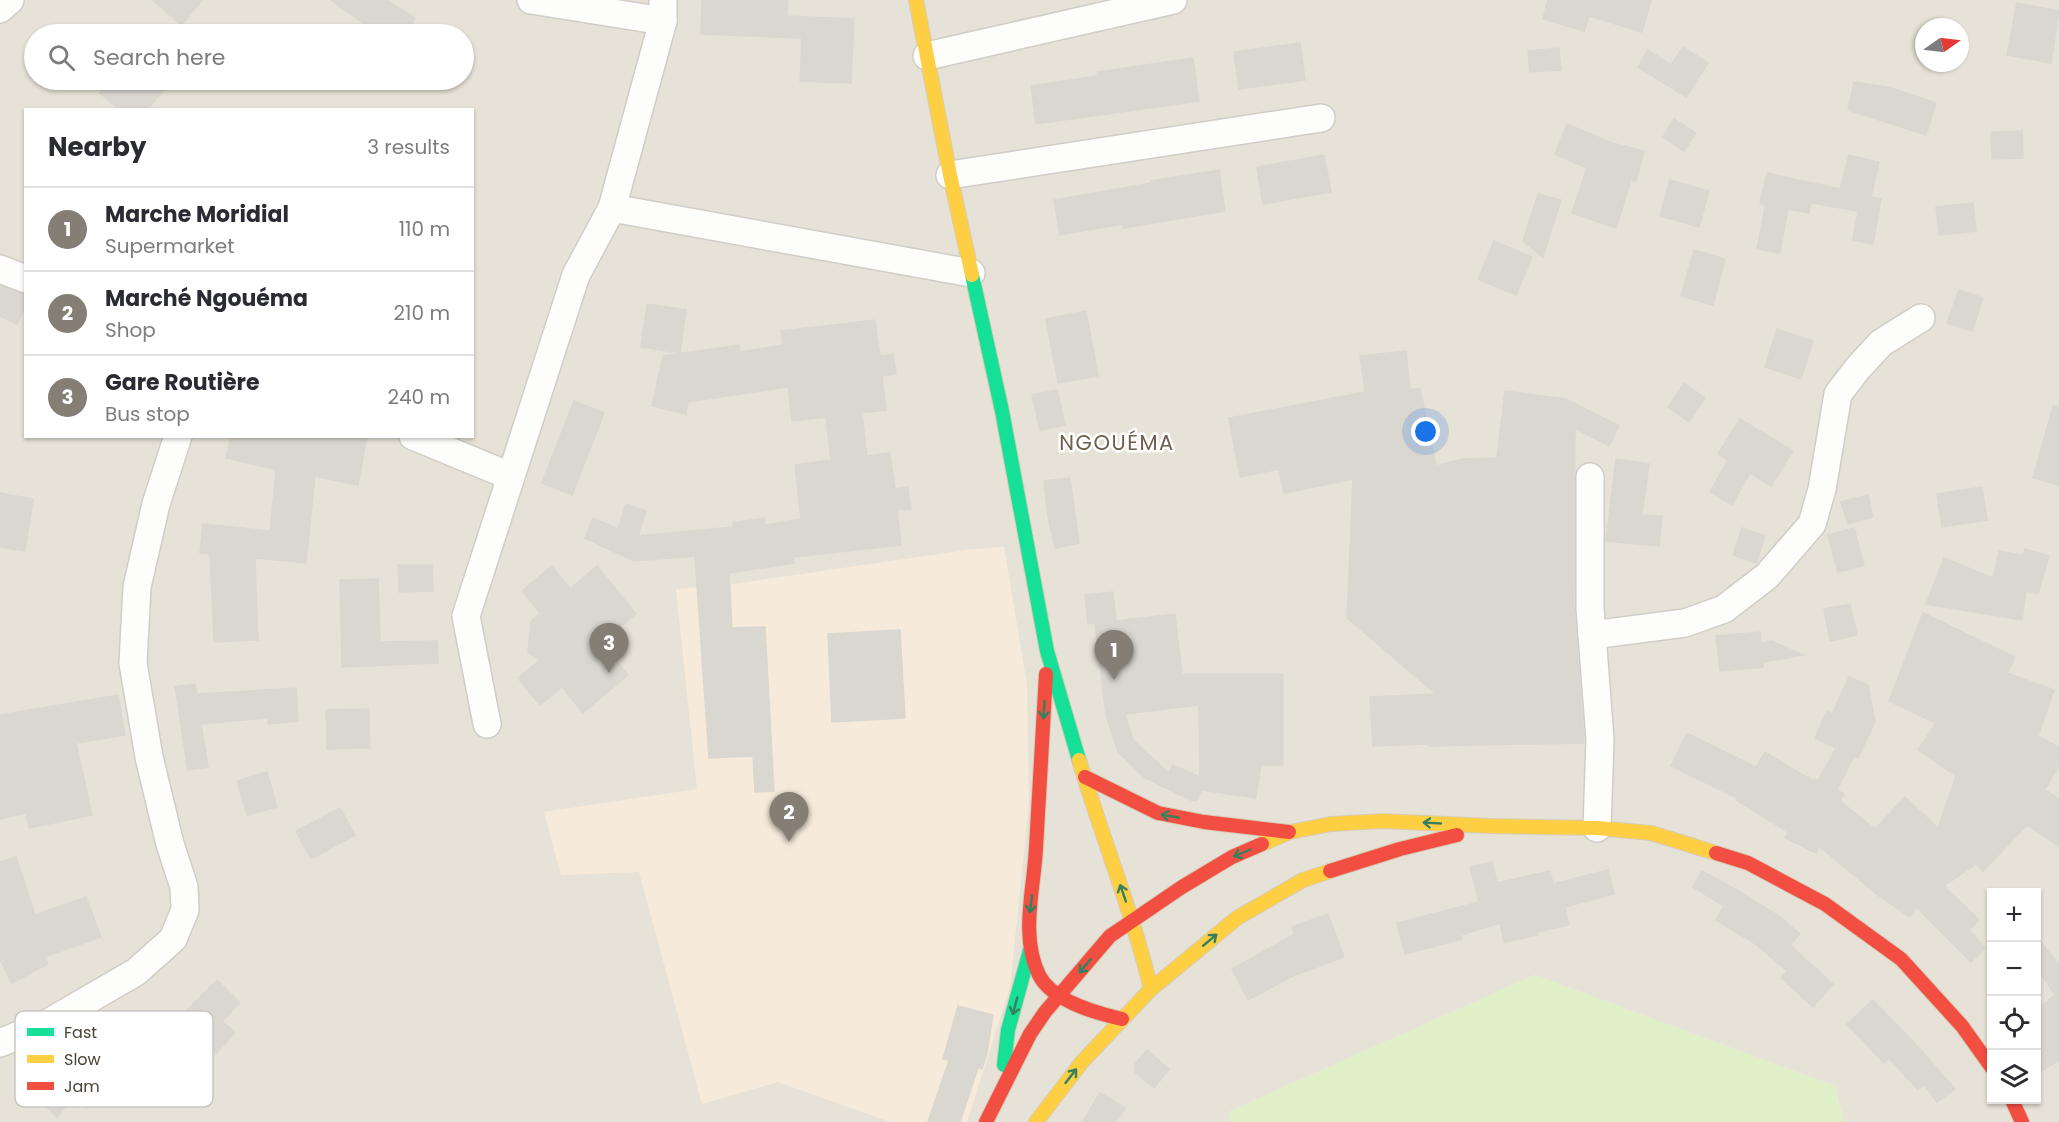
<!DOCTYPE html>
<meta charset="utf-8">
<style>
body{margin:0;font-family:Poppins,sans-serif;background:#f2f2f3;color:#2b2b33}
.controls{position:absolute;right:18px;bottom:18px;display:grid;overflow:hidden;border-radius:0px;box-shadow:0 2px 4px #0004}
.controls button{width:54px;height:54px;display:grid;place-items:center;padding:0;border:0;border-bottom:2px solid #e1e1e2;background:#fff;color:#2b2b33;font:30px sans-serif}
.compass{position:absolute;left:1915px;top:18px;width:54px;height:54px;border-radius:50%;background:#fff;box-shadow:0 2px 4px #0004;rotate:76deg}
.you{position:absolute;left:1426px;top:432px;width:21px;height:21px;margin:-15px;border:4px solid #fff;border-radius:50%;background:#1a73e8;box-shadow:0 0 0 9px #1a73e833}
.badge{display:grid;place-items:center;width:39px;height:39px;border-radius:50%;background:#847e74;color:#fff;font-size:20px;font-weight:700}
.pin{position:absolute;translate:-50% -50px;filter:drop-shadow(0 2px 3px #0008)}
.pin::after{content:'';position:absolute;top:32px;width:21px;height:18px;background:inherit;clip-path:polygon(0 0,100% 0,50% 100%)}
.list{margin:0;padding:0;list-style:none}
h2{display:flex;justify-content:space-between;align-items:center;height:78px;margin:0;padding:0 24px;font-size:26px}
h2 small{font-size:20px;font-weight:400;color:#7c7c81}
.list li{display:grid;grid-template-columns:39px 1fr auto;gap:18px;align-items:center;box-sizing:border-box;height:84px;padding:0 24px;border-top:2px solid #e1e1e2}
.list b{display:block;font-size:22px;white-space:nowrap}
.list p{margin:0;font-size:20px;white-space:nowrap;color:#7c7c81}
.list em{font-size:20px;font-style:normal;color:#7c7c81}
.icon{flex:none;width:33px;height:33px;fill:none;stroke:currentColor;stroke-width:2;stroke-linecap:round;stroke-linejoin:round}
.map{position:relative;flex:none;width:2059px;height:1122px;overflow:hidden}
.search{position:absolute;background:#fff;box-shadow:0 2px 4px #0004;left:24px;top:24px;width:450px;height:66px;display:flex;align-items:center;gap:15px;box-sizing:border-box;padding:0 21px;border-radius:33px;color:#7c7c81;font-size:22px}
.panel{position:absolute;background:#fff;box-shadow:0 2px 4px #0004;left:24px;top:108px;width:450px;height:330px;border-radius:0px}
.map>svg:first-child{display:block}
</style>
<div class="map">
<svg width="2059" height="1122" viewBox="0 0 2059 1122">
<rect width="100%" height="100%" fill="#f2f0ea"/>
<path fill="#e7e2d7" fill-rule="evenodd" d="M 0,0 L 2059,0 L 2059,1122 L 1844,1122 L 1835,1086 L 1535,975 L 1230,1111 L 1228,1122 L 0,1122 ZM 1924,27 L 1960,27 L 1960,63 L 1924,63 ZM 34,34 L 464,34 L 464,80 L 34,80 ZM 26,110 L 472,110 L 472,436 L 26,436 ZM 1992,892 L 2036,892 L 2036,1100 L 1992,1100 Z"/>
<path fill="#f6ebdb" d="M 1004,547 L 1027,685 L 1029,803 L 1010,987 L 967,1122 L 890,1122 L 778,1082 L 702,1104 L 639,872 L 561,875 L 544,812 L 697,789 L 676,589 L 733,584 L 974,549 Z"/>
<path fill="#dfefc7" d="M 1535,975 L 1835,1086 L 1844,1122 L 1228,1122 L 1230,1111 Z"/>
<g fill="#dad7d1" stroke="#dad7d0" stroke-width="1.5" fill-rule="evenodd">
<path d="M 153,0 L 202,0 L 181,25 Z"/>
<path d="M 331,0 L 387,0 L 415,18 L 405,34 L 362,34 L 367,26 Z"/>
<path d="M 702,0 L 788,0 L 787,16 L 854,19 L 851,83 L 800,81 L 802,38 L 701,34 Z"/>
<path d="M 1548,0 L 1651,0 L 1642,32 L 1589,16 L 1584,31 L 1543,19 Z"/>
<path d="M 2017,3 L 2059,11 L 2051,63 L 2007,55 Z"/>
<path d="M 1300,43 L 1305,80 L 1239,89 L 1234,52 Z"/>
<path d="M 1683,47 L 1708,63 L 1686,97 L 1638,67 L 1648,50 L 1671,65 Z"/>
<path d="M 1559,48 L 1561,70 L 1530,72 L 1528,51 Z"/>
<path d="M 1193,58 L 1199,101 L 1036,124 L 1031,86 L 1098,76 L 1097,72 Z"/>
<path d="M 111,80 L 172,80 L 147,110 L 120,110 L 100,93 Z"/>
<path d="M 1854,82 L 1888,87 L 1936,103 L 1926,135 L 1848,110 Z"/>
<path d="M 1674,119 L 1696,133 L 1684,151 L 1663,137 Z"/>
<path d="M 1567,124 L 1612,143 L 1644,151 L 1636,181 L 1631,180 L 1616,228 L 1572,213 L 1587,168 L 1555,154 Z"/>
<path d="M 2022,131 L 2023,158 L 1992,159 L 1991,132 Z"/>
<path d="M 1324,155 L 1331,192 L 1263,204 L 1257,167 Z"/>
<path d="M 1849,155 L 1879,162 L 1871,197 L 1881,199 L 1873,244 L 1853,240 L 1858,211 L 1811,203 L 1809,213 L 1788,209 L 1780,253 L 1757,249 L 1765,207 L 1775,210 L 1760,203 L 1767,173 L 1840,189 Z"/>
<path d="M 1219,170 L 1225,211 L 1123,228 L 1123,224 L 1060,235 L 1054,200 L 1151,183 L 1151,181 Z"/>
<path d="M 1670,180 L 1709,191 L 1699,227 L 1660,216 Z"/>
<path d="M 1538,194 L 1561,200 L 1543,257 L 1523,241 Z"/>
<path d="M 1973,203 L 1976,231 L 1939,235 L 1936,207 Z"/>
<path d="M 1494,241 L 1532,257 L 1516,295 L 1478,279 Z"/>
<path d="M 1694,250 L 1725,259 L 1713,305 L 1681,296 Z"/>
<path d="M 0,286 L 26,294 L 26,306 L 17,324 L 0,316 Z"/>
<path d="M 1959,290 L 1983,298 L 1972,331 L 1947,323 Z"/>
<path d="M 647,304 L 686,310 L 680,353 L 641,347 Z"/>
<path d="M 1086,311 L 1098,376 L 1058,383 L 1046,319 Z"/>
<path d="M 875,320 L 880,356 L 893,354 L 896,374 L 882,376 L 886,410 L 862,413 L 867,456 L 890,453 L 895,489 L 908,487 L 911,509 L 897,510 L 901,545 L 793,557 L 794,563 L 729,573 L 732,628 L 765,627 L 774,791 L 755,792 L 753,756 L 709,758 L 695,556 L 634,561 L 585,538 L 593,518 L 618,529 L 626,504 L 646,511 L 638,536 L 733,527 L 733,523 L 764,518 L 765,525 L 801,519 L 795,465 L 831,460 L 826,417 L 792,421 L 788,387 L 688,402 L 686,414 L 652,406 L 663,356 L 739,345 L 740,352 L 783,345 L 781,331 Z"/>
<path d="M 1777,329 L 1813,341 L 1801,379 L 1765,367 Z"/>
<path d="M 1406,351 L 1410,390 L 1420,388 L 1436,466 L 1461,459 L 1497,458 L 1505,391 L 1566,399 L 1619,426 L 1609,446 L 1575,428 L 1574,608 L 1584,743 L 1429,746 L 1429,744 L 1373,746 L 1370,697 L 1436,694 L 1347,618 L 1353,479 L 1284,493 L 1279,469 L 1240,477 L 1229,418 L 1365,392 L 1360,356 Z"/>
<path d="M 1684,383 L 1705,398 L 1689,422 L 1668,407 Z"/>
<path d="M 1057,390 L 1065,425 L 1040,430 L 1032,395 Z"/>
<path d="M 574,401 L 604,413 L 572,495 L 542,483 Z"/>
<path d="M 2053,406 L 2059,406 L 2059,485 L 2033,478 Z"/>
<path d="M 1740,419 L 1793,451 L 1771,486 L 1750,473 L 1732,505 L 1710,492 L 1728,460 L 1718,454 Z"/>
<path d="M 231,436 L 367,436 L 358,485 L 315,476 L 306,563 L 255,558 L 258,640 L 214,642 L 210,554 L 200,553 L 203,524 L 270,531 L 276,472 L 274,469 L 226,458 Z"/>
<path d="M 1616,459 L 1649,464 L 1642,515 L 1662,516 L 1659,546 L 1606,541 Z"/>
<path d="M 1070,478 L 1079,543 L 1055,548 L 1048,516 L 1044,481 Z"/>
<path d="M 1982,487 L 1987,520 L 1942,527 L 1937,494 Z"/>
<path d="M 0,493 L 33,499 L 25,551 L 0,547 Z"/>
<path d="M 1868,495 L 1873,517 L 1848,524 L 1841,502 Z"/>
<path d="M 1742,528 L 1765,536 L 1756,563 L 1733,555 Z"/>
<path d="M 1854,528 L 1864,566 L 1838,572 L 1828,535 Z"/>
<path d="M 2025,549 L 2049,556 L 2038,594 L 2026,591 L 2022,620 L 1926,604 L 1944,558 L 1993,578 L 1999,551 L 2023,555 Z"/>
<path d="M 398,565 L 432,565 L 433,591 L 399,592 Z"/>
<path d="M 552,566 L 570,589 L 597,566 L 636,614 L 609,636 L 615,644 L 607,650 L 628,675 L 583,713 L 562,687 L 540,705 L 518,678 L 540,660 L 528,652 L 531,621 L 540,613 L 522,591 Z"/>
<path d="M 378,579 L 380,642 L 437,641 L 438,663 L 342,667 L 340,580 Z"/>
<path d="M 1113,592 L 1116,621 L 1175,614 L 1182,674 L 1283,674 L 1283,765 L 1261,765 L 1256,798 L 1202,790 L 1196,801 L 1191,800 L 1145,778 L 1118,752 L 1106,715 L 1095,623 L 1088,624 L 1085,595 ZM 1199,705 L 1200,777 L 1173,765 L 1169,773 L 1133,740 L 1125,714 Z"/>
<path d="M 1850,604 L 1857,635 L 1830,641 L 1824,609 Z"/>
<path d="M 1923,613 L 2015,657 L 2007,673 L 2054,690 L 2038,736 L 2059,747 L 2059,765 L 2045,790 L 2059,799 L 2059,846 L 2027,825 L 1983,871 L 1976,864 L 1944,886 L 1979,920 L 1969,930 L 1985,948 L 1971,962 L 1916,907 L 1910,917 L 1879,896 L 1819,846 L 1816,853 L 1785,838 L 1788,832 L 1736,800 L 1737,798 L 1671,766 L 1687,733 L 1756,767 L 1765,752 L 1813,781 L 1814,779 L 1818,781 L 1836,748 L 1815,738 L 1827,711 L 1832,714 L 1849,677 L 1868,685 L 1875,722 L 1858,758 L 1854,756 L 1837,790 L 1844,794 L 1840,801 L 1875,829 L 1905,797 L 1938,828 L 1956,776 L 1918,750 L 1936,723 L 1889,701 Z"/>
<path d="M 900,630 L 905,718 L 832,722 L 828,634 Z"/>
<path d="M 1760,632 L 1761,643 L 1772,641 L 1803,655 L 1763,662 L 1763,667 L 1720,671 L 1716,636 Z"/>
<path d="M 195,684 L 197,694 L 296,688 L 298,721 L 268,724 L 268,718 L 201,724 L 208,767 L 188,770 L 175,687 Z"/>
<path d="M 118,695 L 125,735 L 76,743 L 92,815 L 29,828 L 26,813 L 0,819 L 0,715 Z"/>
<path d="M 369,709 L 370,748 L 327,749 L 326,710 Z"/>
<path d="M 267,772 L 277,807 L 247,815 L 237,781 Z"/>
<path d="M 340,808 L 355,835 L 311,859 L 296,831 Z"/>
<path d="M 16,857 L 35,915 L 86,897 L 101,937 L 44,957 L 48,964 L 12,983 L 0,959 L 0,862 Z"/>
<path d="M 1492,862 L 1497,883 L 1550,871 L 1553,884 L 1608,870 L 1614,894 L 1565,907 L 1569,925 L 1537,932 L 1538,935 L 1504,942 L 1500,923 L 1461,935 L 1462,939 L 1405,954 L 1397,923 L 1479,902 L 1470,867 Z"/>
<path d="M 1702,871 L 1735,889 L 1779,916 L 1800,934 L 1790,945 L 1833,984 L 1813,1007 L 1781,978 L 1787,971 L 1754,943 L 1716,920 L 1724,906 L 1693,887 Z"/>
<path d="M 1328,914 L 1344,957 L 1293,976 L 1248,1000 L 1232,969 L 1295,934 L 1292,927 Z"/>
<path d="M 2037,937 L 2059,965 L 2059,1060 L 2037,1074 L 2037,1009 L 2055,995 L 2037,967 Z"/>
<path d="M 217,980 L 240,1003 L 222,1021 L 235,1032 L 224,1045 L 173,1095 L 162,1081 L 161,1083 L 138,1060 Z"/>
<path d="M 1873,1000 L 1920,1049 L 1955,1089 L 1937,1102 L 1924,1084 L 1918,1090 L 1889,1058 L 1884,1063 L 1847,1024 Z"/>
<path d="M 958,1006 L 993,1015 L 987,1053 L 982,1069 L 978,1068 L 960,1122 L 928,1122 L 949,1060 L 943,1059 Z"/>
<path d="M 94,1040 L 123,1070 L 100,1092 L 102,1095 L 87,1108 L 75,1096 L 57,1117 L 39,1100 L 79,1062 L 75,1058 Z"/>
<path d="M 1147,1050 L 1169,1069 L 1154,1088 L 1135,1072 L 1135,1064 Z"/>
<path d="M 1100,1093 L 1125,1108 L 1116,1122 L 1082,1122 Z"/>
</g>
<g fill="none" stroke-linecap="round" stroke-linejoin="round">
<defs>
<g id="street">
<path d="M 531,0 L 663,21"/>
<path d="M 0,9 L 10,0"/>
<path d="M 927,56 L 1173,0"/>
<path d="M 950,175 L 1321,118"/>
<path d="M 612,208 L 971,273"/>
<path d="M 0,269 L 26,279"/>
<path d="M 413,436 L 510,476"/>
<path d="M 1590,477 L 1590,608 L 1600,740 L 1597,828"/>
<path d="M 1592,635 L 1685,623 L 1724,609 L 1767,576 L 1812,524 L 1822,489 L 1838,394 L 1858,368 L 1881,343 L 1921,318"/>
<path d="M 487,724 L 466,616 L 576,275 L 612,208 L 663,21 L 663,0"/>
<path d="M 0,1043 L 48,1023 L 136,972 L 173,939 L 185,910 L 184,887 L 170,844 L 149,757 L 133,663 L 137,587 L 156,504 L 178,436"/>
</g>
<g id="fast">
<path d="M 972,275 L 1002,411 L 1047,651 L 1079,760"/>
<path d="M 1004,1065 L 1008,1030 L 1030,950"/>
</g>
<g id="slow">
<path d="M 916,0 L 950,175 L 972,275"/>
<path d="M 1079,760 C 1102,837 1132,911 1151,989"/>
<path d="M 1262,844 L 1290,832 L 1331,824 L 1383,821 L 1490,826 L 1597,828 L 1651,833 L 1716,853"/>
<path d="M 1036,1122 L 1082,1062 L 1151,989 L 1237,918 L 1303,880 L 1330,871"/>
</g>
<g id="jam">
<path d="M 1046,674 C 1043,732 1039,790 1036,848 C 1034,889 1020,936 1039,975 C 1052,1001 1096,1013 1122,1019"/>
<path d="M 1085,777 L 1158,813 L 1204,822 L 1289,832"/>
<path d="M 1716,853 L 1748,863 L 1825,904 L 1901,959 L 1962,1026 L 1992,1068"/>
<path d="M 1330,871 L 1400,849 L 1457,835"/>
<path d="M 2012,1100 L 2022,1122"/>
<path d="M 986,1122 L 1030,1034 L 1045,1012 L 1110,936 L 1182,887 L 1232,857 L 1262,844"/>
</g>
</defs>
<use href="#street" stroke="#d0cdc7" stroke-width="30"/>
<use href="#fast" stroke="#d6ccb5" stroke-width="16"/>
<use href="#slow" stroke="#d6ccb5" stroke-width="16"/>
<use href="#jam" stroke="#d6ccb5" stroke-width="16"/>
<use href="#street" stroke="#fdfdfc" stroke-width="27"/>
<use href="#fast" stroke="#16e098" stroke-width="14"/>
<use href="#slow" stroke="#ffcf43" stroke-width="14"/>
<use href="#jam" stroke="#f24e42" stroke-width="14"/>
</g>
<defs><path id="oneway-shaft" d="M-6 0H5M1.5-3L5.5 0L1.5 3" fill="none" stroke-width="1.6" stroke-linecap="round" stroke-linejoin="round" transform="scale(1.5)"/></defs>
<g stroke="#35815d">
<use href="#oneway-shaft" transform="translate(1044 710) rotate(93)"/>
<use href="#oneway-shaft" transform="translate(1170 816) rotate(-170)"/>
<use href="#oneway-shaft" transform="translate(1432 823) rotate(-177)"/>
<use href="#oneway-shaft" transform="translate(1242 853) rotate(157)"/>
<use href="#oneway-shaft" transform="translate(1123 893) rotate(-109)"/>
<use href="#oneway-shaft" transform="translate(1031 904) rotate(97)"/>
<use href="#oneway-shaft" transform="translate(1210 940) rotate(-40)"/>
<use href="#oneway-shaft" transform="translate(1085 966) rotate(130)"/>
<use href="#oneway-shaft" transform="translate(1015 1006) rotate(105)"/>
<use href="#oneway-shaft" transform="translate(1071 1076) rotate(-52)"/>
</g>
<g text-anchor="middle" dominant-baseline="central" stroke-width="5" stroke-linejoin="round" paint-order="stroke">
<g font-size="21" letter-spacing="1.5" fill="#6d5f4b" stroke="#fff">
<text x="1117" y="442">NGOUÉMA</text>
</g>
</g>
<rect x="15" y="1011" width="198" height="96" rx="9" fill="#fff" stroke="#c8c6c2" stroke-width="1.5"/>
<rect x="27" y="1028" width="27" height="8" fill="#16e098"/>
<rect x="27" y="1055" width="27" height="8" fill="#ffcf43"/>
<rect x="27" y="1082" width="27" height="8" fill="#f24e42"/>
<g font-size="16" fill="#494135">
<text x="64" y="1038">Fast</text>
<text x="64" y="1065">Slow</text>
<text x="64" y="1092">Jam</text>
</g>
</svg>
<div class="controls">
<button>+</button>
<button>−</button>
<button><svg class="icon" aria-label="locate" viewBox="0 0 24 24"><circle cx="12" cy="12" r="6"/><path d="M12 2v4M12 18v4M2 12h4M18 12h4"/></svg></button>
<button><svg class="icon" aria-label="layers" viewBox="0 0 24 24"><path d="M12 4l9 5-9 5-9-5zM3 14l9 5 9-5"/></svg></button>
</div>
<svg class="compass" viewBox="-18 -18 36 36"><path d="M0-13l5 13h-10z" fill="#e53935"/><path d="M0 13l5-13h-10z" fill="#7c7c81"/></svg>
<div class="you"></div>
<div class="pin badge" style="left:1114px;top:680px">1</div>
<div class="pin badge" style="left:789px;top:842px">2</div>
<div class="pin badge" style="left:609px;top:673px">3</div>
<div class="search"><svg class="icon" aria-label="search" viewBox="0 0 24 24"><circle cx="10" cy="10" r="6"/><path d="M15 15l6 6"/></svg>Search here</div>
<section class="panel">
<h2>Nearby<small>3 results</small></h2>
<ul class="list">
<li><span class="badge">1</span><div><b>Marche Moridial</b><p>Supermarket</p></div><em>110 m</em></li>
<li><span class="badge">2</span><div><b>Marché Ngouéma</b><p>Shop</p></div><em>210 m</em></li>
<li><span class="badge">3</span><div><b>Gare Routière</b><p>Bus stop</p></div><em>240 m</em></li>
</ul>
</section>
</div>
